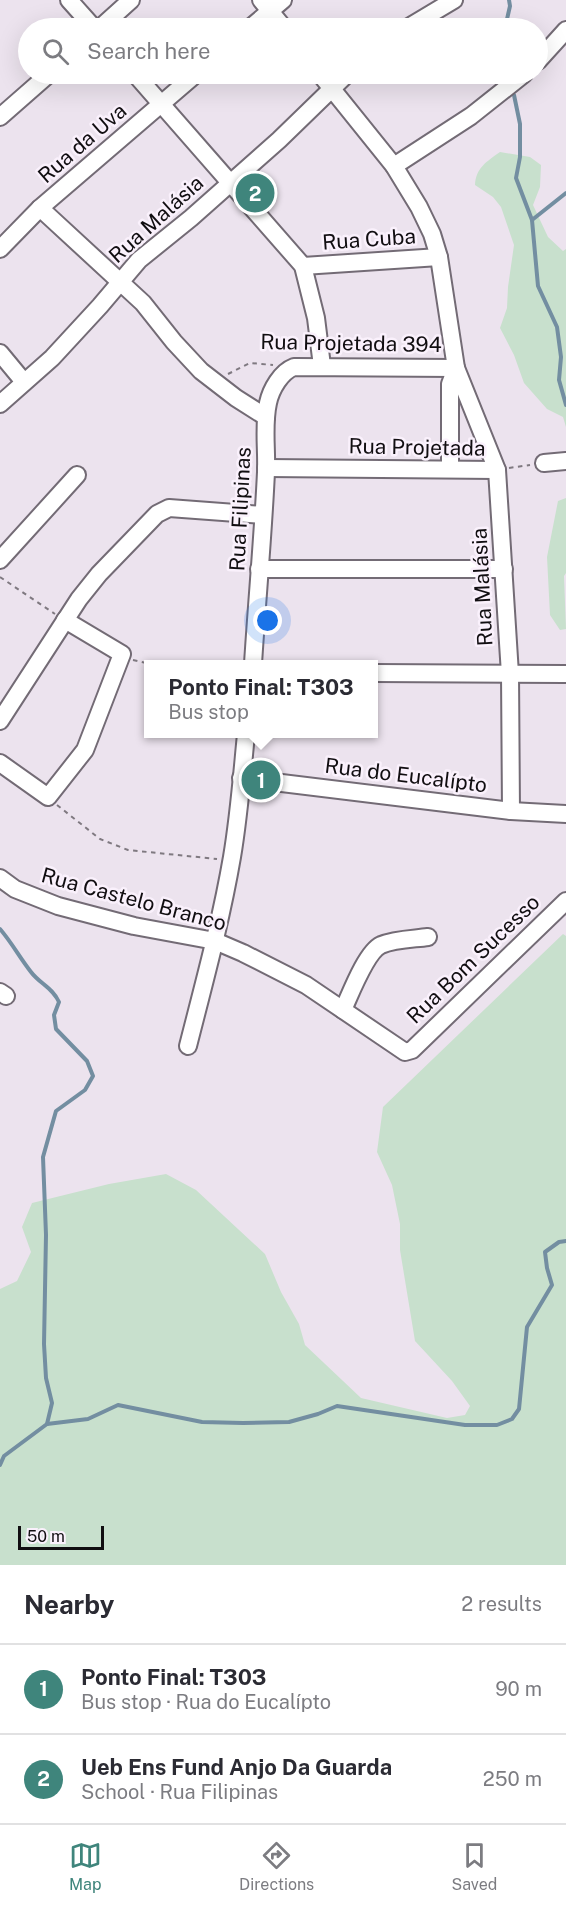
<!DOCTYPE html>
<meta charset="utf-8">
<style>
body{margin:0;font-family:"Public Sans",sans-serif;background:#f2f2f3;color:#2b2b33}
.scale{position:absolute;left:18px;bottom:15px;width:86px;box-sizing:border-box;padding-left:6px;border:3px solid #110e11;border-top:0;font-size:16px;line-height:21px;white-space:nowrap;color:#110e11;-webkit-text-stroke:4px #faf1fc;paint-order:stroke}
.you{position:absolute;left:268px;top:621px;width:21px;height:21px;margin:-15px;border:4px solid #fff;border-radius:50%;background:#1a73e8;box-shadow:0 0 0 9px #1a73e833}
.badge{display:grid;place-items:center;width:39px;height:39px;border-radius:50%;background:#3f857c;color:#fff;font-size:20px;font-weight:700}
.pin{position:absolute;translate:-50% -50%;border:3px solid #fff;box-shadow:0 2px 6px #0006}
.popup{position:absolute;left:144px;top:660px;width:234px;height:78px;box-sizing:border-box;display:grid;place-content:center;border-radius:0px;background:#fff;filter:drop-shadow(0 2px 4px #0005);font-size:20px;white-space:nowrap;color:#7c7c81}
.popup b{font-size:22px;color:#2b2b33}
.popup::after{content:'';position:absolute;left:50%;top:100%;margin-left:-12px;border:12px solid transparent;border-top-color:#fff}
.list{margin:0;padding:0;list-style:none}
h2{display:flex;justify-content:space-between;align-items:center;height:78px;margin:0;padding:0 24px;font-size:26px}
h2 small{font-size:20px;font-weight:400;color:#7c7c81}
.list li{display:grid;grid-template-columns:39px 1fr auto;gap:18px;align-items:center;box-sizing:border-box;height:90px;padding:0 24px;border-top:2px solid #e1e1e2}
.list b{display:block;font-size:22px;white-space:nowrap}
.list p{margin:0;font-size:20px;white-space:nowrap;color:#7c7c81}
.list em{font-size:20px;font-style:normal;color:#7c7c81}
.icon{flex:none;width:33px;height:33px;fill:none;stroke:currentColor;stroke-width:2;stroke-linecap:round;stroke-linejoin:round}
.map{position:relative;flex:none;width:566px;height:1565px;overflow:hidden}
.search{position:absolute;background:#fff;box-shadow:0 6px 24px #0002;left:18px;right:18px;top:18px;height:66px;display:flex;align-items:center;gap:15px;box-sizing:border-box;padding:0 21px;border-radius:33px;color:#7c7c81;font-size:22px}
.sheet{height:258px;background:#fff}
nav{display:flex;justify-content:space-around;align-items:center;box-sizing:border-box;height:84px;border-top:2px solid #e1e1e2;background:#fff;font-size:16px;color:#7c7c81}
nav a{display:grid;justify-items:center;gap:3px}
nav .on{color:#3f857c}
.map>svg:first-child{display:block}
</style>
<div class="map">
<svg width="566" height="1565" viewBox="0 0 566 1565">
<rect width="100%" height="100%" fill="#ece3ee"/>
<g fill="#c8e0cd">
<path d="M 500,152 L 530,157 L 541,165 L 540,187 L 533,205 L 548,237 L 563,251 L 566,249 L 566,427 L 563,417 L 547,409 L 524,383 L 514,355 L 500,328 L 507,308 L 508,287 L 514,245 L 501,207 L 493,197 L 475,185 C 476,168 486,162 500,152 Z"/>
<path d="M 566,498 L 566,573 L 564,576 L 566,629 L 560,630 L 550,615 L 547,557 L 558,501 Z"/>
<path d="M 563,934 L 566,936 L 566,1565 L 0,1565 L 0,1289 L 17,1281 L 31,1252 L 22,1227 L 32,1203 L 109,1184 L 166,1174 L 196,1190 L 265,1254 L 281,1292 L 299,1324 L 305,1345 L 361,1398 L 447,1418 L 465,1415 L 470,1406 L 452,1381 L 415,1341 L 400,1250 L 400,1224 L 392,1185 L 377,1152 L 383,1107 Z"/>
</g>
<g fill="none" stroke-linecap="round" stroke-linejoin="round">
<g stroke="#738ea1" stroke-width="4">
<path d="M 505,28 L 510,6 L 509,0"/>
<path d="M 508,74 L 508,75"/>
<path d="M 514,95 L 520,124 L 520,157 L 516,178 L 532,220 L 538,286 L 557,327 L 561,357 L 559,380 L 566,405"/>
<path d="M 532,220 L 566,193"/>
<path d="M 0,929 C 12,943 20,958 31,972 C 40,984 52,987 59,1002 L 54,1015 L 56,1029 L 87,1061 L 93,1076 L 85,1090 L 56,1111 L 43,1157 L 46,1235 L 44,1344 L 46,1378 L 52,1403 L 47,1424"/>
<path d="M 0,1465 L 4,1456 L 47,1424 L 88,1419 L 118,1405 L 202,1422 L 243,1423 L 289,1422 L 318,1414 L 337,1406 L 465,1425 L 497,1425 L 512,1419 L 519,1409 L 527,1327 L 552,1285 L 547,1268 L 545,1252 L 559,1242 L 566,1241"/>
</g>
<defs>
<g id="minor">
<path d="M 69,0 L 94,28"/>
<path d="M 261,0 L 284,28"/>
<path d="M 100,28 L 131,0"/>
<path d="M 250,28 L 283,0"/>
<path d="M 407,28 L 454,0"/>
<path d="M 538,61 L 566,30"/>
<path d="M 135,74 L 303,266 L 316,318 L 322,366"/>
<path d="M 320,74 L 394,166 L 419,207 L 432,234 L 439,257 L 456,368 L 497,470 L 510,674 L 511,811"/>
<path d="M 0,117 L 49,74"/>
<path d="M 394,166 L 471,116 L 524,74"/>
<path d="M 40,208 L 143,303 L 174,342 L 201,371 L 236,398 L 266,417"/>
<path d="M 0,249 L 40,208 L 196,74"/>
<path d="M 303,266 L 439,257"/>
<path d="M 0,353 L 24,382"/>
<path d="M 0,404 L 52,358 L 100,306 L 139,260 L 191,218 L 279,140 L 347,74"/>
<path d="M 544,463 L 566,461"/>
<path d="M 266,468 L 497,470"/>
<path d="M 450,469 L 450,384 L 456,368"/>
<path d="M 0,560 L 77,475"/>
<path d="M 259,569 L 504,569"/>
<path d="M 253,664 C 257,600 263,536 266,472 C 267,449 263,425 268,403 C 271,389 281,372 294,367 L 456,368"/>
<path d="M 374,673 L 566,674"/>
<path d="M 0,721 L 79,599 L 99,574 L 157,514 L 169,508 L 263,515"/>
<path d="M 0,763 L 48,797 L 85,750 L 122,654 L 65,620"/>
<path d="M 241,778 L 511,811 L 566,814"/>
<path d="M 0,878 L 15,889 L 58,906 L 134,926 L 215,941 L 243,953 L 306,985 L 405,1052 L 412,1050 L 566,901"/>
<path d="M 0,992 L 6,996"/>
<path d="M 343,1010 C 350,995 366,952 381,945 C 395,939 414,939 428,937"/>
<path d="M 188,1046 C 204,983 221,921 232,857 C 239,816 242,775 246,734"/>
</g>
</defs>
<use href="#minor" stroke="#736b75" stroke-width="20"/>
<g stroke="#7f7980" stroke-width="2" stroke-dasharray="4.5 4.5" stroke-linecap="butt">
<path d="M 228,374 L 250,363 L 273,365"/>
<path d="M 509,468 L 530,465"/>
<path d="M 0,577 L 55,614"/>
<path d="M 133,660 L 151,664"/>
<path d="M 57,805 L 100,839 L 128,850 L 217,859"/>
</g>
<use href="#minor" stroke="#fff" stroke-width="16"/>
</g>
<g text-anchor="middle" dominant-baseline="central" stroke-width="5" stroke-linejoin="round" paint-order="stroke">
<g font-size="21" fill="#110e11" stroke="#faf1fc">
<text transform="translate(82 143) rotate(-41)">Rua da Uva</text>
<text transform="translate(156 219) rotate(-42)">Rua Malásia</text>
<text transform="translate(369 239) rotate(-4)">Rua Cuba</text>
<text transform="translate(351 343) rotate(1)">Rua Projetada 394</text>
<text transform="translate(417 447) rotate(1)">Rua Projetada</text>
<text transform="translate(240 509) rotate(-87)">Rua Filipinas</text>
<text transform="translate(482 587) rotate(-93)">Rua Malásia</text>
<text transform="translate(406 775) rotate(7)">Rua do Eucalípto</text>
<text transform="translate(134 899) rotate(15)">Rua Castelo Branco</text>
<text transform="translate(473 959) rotate(-44)">Rua Bom Sucesso</text>
</g>
</g>
</svg>
<div class="scale">50 m</div>
<div class="you"></div>
<div class="pin badge" style="left:261px;top:780px">1</div>
<div class="popup"><b>Ponto Final: T303</b>Bus stop</div>
<div class="pin badge" style="left:255px;top:193px">2</div>
<div class="search"><svg class="icon" aria-label="search" viewBox="0 0 24 24"><circle cx="10" cy="10" r="6"/><path d="M15 15l6 6"/></svg>Search here</div>
</div>
<section class="sheet">
<h2>Nearby<small>2 results</small></h2>
<ul class="list">
<li><span class="badge">1</span><div><b>Ponto Final: T303</b><p>Bus stop · Rua do Eucalípto</p></div><em>90 m</em></li>
<li><span class="badge">2</span><div><b>Ueb Ens Fund Anjo Da Guarda</b><p>School · Rua Filipinas</p></div><em>250 m</em></li>
</ul>
</section>
<nav>
<a class="on"><svg class="icon" aria-label="map" viewBox="0 0 24 24"><path d="M3 6l6-2 6 2 6-2v14l-6 2-6-2-6 2zM9 4v14M15 6v14"/></svg>Map</a>
<a><svg class="icon" aria-label="directions" viewBox="0 0 24 24"><path d="M12 3l9 9-9 9-9-9zM9 14v-3h6M13 9l2 2-2 2"/></svg>Directions</a>
<a><svg class="icon" aria-label="saved" viewBox="0 0 24 24"><path d="M7 4h10v16l-5-4-5 4z"/></svg>Saved</a>
</nav>
